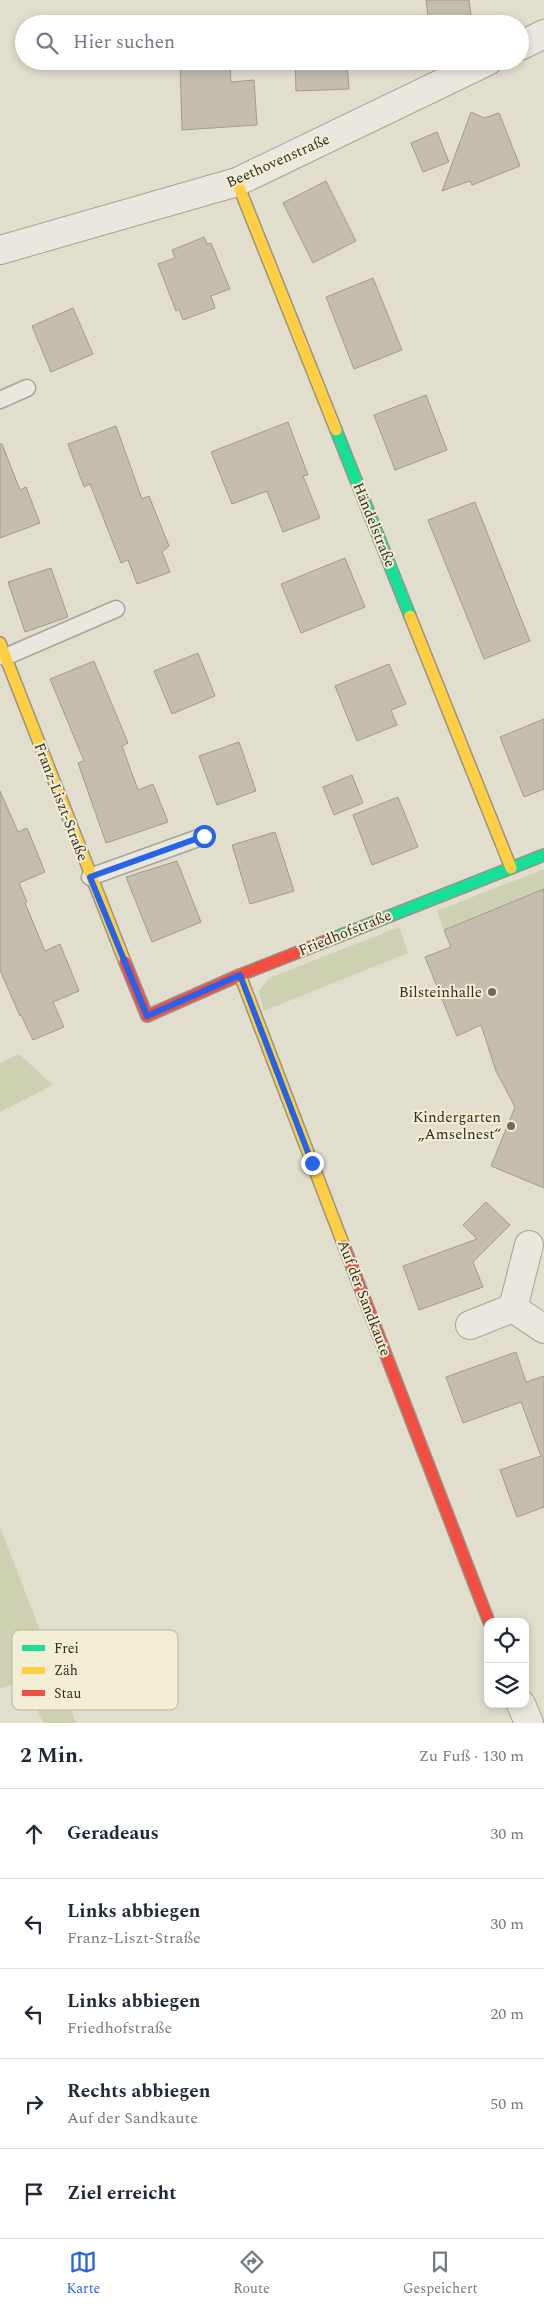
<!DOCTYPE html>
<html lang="de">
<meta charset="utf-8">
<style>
body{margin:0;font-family:Spectral,serif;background:#f6f6f7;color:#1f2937}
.controls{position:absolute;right:15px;bottom:15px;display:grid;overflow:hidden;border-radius:10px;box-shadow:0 2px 8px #0003}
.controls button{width:45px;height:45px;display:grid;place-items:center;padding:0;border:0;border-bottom:1px solid #e0e1e3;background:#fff;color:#1f2937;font:25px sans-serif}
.stop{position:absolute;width:15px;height:15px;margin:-11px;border:4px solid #2563eb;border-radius:50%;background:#fff}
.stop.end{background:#2563eb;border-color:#fff;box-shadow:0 1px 5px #0008}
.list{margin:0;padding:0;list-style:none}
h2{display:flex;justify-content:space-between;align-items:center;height:65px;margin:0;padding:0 20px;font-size:21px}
h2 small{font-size:16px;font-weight:400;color:#747a83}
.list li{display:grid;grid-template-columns:32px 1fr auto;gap:15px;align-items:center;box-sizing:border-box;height:90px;padding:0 20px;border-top:1px solid #e0e1e3}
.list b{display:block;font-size:19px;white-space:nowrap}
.list p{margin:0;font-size:16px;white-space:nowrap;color:#747a83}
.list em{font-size:16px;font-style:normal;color:#747a83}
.icon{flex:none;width:28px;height:28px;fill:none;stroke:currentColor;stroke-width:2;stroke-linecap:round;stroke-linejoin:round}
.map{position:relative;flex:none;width:544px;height:1723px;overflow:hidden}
.search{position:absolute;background:#fff;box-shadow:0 2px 8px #0003;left:15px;right:15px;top:15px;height:55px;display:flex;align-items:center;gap:12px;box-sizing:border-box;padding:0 18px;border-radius:28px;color:#747a83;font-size:19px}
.sheet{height:515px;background:#fff}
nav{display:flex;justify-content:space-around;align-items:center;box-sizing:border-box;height:70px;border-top:1px solid #e0e1e3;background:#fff;font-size:14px;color:#747a83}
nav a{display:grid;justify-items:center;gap:2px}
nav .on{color:#2563eb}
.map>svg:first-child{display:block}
</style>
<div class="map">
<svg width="544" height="1723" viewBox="0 0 544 1723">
<rect width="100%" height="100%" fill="#e2dece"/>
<g fill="#cdd1b2">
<path d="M 544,869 L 544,889 L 444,930 L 437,911 Z"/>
<path d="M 399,927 L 408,953 L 264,1011 L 259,991 L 269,978 Z"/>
<path d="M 19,1054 L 53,1085 L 0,1112 L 0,1063 Z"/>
<path d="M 0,1527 L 76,1723 L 43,1723 L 25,1679 L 0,1689 Z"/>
</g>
<g fill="#c5beaf" stroke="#a29b8e">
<path d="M 426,0 L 469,0 L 472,24 L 429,24 Z"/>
<path d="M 295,61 L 347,61 L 349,89 L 296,91 Z"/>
<path d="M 230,63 L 231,82 L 254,80 L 257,125 L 182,130 L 180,65 Z"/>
<path d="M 471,112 L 484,118 L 499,113 L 520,166 L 472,185 L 470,181 L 442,191 Z"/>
<path d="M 437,132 L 449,162 L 423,172 L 411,143 Z"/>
<path d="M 326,181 L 356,241 L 313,263 L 283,203 Z"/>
<path d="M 204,237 L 207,244 L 211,243 L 230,289 L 211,296 L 215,308 L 183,320 L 179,309 L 176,311 L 158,264 L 175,258 L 172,250 Z"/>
<path d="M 373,278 L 402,350 L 354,369 L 326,297 Z"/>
<path d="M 73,308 L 93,354 L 51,372 L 32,326 Z"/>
<path d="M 426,395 L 447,450 L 395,470 L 374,415 Z"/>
<path d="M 288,422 L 308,475 L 303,476 L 320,518 L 283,532 L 267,491 L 232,504 L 211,452 Z"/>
<path d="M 116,426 L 142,499 L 149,496 L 169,546 L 162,552 L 170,572 L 137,584 L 128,560 L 121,563 L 90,484 L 84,487 L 68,444 Z"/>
<path d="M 0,444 L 2,444 L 20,490 L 26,487 L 40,523 L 0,538 Z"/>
<path d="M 475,502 L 530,641 L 484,659 L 428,520 Z"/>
<path d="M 345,558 L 365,607 L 301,633 L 281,584 Z"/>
<path d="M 51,568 L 68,617 L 25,632 L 8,582 Z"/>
<path d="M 198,653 L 215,696 L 172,714 L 154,671 Z"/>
<path d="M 94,661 L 128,743 L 122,746 L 138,790 L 153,784 L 168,822 L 106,843 L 78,763 L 84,761 L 50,679 Z"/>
<path d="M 389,664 L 406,704 L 391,710 L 397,725 L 357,741 L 335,686 Z"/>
<path d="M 544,719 L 544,789 L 524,797 L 500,737 Z"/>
<path d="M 239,742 L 256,791 L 217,805 L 199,756 Z"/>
<path d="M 352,775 L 363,803 L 334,815 L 323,787 Z"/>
<path d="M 0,791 L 18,832 L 27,828 L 45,872 L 19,883 L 27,902 L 25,903 L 45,951 L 60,944 L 79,991 L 53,1002 L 64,1027 L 33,1040 L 21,1015 L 20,1016 L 0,970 Z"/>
<path d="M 398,797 L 418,847 L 372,865 L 353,815 Z"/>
<path d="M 275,832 L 294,891 L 250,904 L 232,845 Z"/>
<path d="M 177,861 L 201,922 L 152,942 L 126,877 Z"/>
<path d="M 544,889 L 544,1188 L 491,1166 L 515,1107 L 496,1071 L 481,1025 L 457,1036 L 425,957 L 451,947 L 444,930 Z"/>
<path d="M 486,1202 L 510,1225 L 473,1262 L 483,1287 L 419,1310 L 403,1266 L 477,1239 L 463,1225 Z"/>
<path d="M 516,1352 L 526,1382 L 544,1376 L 544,1507 L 517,1517 L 500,1470 L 541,1456 L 521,1402 L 463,1423 L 446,1377 Z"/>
</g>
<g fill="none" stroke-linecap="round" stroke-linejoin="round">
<defs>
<g id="lane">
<path d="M 0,400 L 27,388"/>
<path d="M 5,657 L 116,609"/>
<path d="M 90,877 L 204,836"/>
</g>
<g id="street">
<path d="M 520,46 L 544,34"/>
<path d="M 0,250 L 237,182 L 488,61"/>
<path d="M 513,1308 L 529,1245"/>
<path d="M 470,1325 L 513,1308 L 544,1329"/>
<path d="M 521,1704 L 529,1723"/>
</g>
<g id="fast">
<path d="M 336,430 L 410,616"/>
<path d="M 334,938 L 544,855"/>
</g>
<g id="slow">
<path d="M 237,182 L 336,430"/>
<path d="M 410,616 L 511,868"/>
<path d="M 0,643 L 125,962"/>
<path d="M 240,975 L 344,1246"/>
</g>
<g id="jam">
<path d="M 125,962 L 147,1016 L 240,975 L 334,938"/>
<path d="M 344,1246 L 489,1622"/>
</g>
</defs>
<use href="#lane" stroke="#a7a396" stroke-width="19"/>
<use href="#street" stroke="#a7a396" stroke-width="30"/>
<use href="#fast" stroke="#979387" stroke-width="14"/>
<use href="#slow" stroke="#979387" stroke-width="14"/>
<use href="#jam" stroke="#979387" stroke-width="14"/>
<use href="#lane" stroke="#eae8de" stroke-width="16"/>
<use href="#street" stroke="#eae8de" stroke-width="28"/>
<use href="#fast" stroke="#16e098" stroke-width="11"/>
<use href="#slow" stroke="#ffcf43" stroke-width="11"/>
<use href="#jam" stroke="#f24e42" stroke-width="11"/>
</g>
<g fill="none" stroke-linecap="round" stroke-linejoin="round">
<path stroke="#2563eb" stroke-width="6" d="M 204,836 L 90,877 L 147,1016 L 240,975 L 312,1163"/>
</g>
<g fill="#726b5d" stroke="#f2eed5" stroke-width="2">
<circle cx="492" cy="992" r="5"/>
<circle cx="511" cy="1126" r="5"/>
</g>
<g text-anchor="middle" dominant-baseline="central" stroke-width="4" stroke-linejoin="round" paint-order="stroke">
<g font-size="15" fill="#352d20" stroke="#f2eed5">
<text transform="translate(278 161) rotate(-24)">Beethovenstraße</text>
<text transform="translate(374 525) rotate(68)">Händelstraße</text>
<text transform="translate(61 802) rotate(69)">Franz-Liszt-Straße</text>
<text transform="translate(345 933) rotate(-22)">Friedhofstraße</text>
<text transform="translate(364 1298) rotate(69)">Auf der Sandkaute</text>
</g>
<g font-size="15" fill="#352d20" stroke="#f2eed5" text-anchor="end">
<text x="482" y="992">Bilsteinhalle</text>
<text x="501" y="1117">Kindergarten<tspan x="501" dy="17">„Amselnest“</tspan></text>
</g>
</g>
<rect x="12" y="1630" width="166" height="80" rx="8" fill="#f2eed5" stroke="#b9b49f" stroke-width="1"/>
<rect x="22" y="1645" width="23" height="6" fill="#16e098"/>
<rect x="22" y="1667" width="23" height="7" fill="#ffcf43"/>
<rect x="22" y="1690" width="23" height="6" fill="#f24e42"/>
<g font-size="14" fill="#352d20">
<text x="54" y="1653">Frei</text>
<text x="54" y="1675">Zäh</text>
<text x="54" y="1698">Stau</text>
</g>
</svg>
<div class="controls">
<button><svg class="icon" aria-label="locate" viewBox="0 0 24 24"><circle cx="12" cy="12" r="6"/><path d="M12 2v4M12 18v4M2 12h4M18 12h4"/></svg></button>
<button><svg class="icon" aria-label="layers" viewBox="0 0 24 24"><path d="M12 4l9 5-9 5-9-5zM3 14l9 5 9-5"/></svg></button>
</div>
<div class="stop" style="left:204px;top:836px"></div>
<div class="stop end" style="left:312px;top:1163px"></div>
<div class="search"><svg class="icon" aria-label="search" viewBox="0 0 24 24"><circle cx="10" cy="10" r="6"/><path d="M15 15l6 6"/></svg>Hier suchen</div>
</div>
<section class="sheet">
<h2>2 Min.<small>Zu Fuß · 130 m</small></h2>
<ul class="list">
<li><svg class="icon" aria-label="ahead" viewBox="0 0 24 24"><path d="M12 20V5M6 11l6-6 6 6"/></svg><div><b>Geradeaus</b></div><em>30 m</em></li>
<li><svg class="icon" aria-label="left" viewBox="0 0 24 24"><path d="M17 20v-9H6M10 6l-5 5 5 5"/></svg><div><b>Links abbiegen</b><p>Franz-Liszt-Straße</p></div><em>30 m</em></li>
<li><svg class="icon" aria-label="left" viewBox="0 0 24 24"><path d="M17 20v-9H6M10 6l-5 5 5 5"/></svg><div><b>Links abbiegen</b><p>Friedhofstraße</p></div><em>20 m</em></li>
<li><svg class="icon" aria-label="right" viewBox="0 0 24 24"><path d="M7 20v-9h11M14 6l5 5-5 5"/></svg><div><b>Rechts abbiegen</b><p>Auf der Sandkaute</p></div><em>50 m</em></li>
<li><svg class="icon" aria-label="arrive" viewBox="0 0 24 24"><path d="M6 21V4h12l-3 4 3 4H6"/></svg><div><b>Ziel erreicht</b></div></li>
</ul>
</section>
<nav>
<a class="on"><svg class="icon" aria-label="map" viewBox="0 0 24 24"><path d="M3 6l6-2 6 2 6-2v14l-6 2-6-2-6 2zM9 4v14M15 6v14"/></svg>Karte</a>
<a><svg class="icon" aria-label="directions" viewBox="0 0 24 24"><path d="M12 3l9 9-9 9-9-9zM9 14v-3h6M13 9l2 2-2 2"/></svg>Route</a>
<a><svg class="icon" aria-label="saved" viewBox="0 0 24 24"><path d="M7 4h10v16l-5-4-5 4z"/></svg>Gespeichert</a>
</nav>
